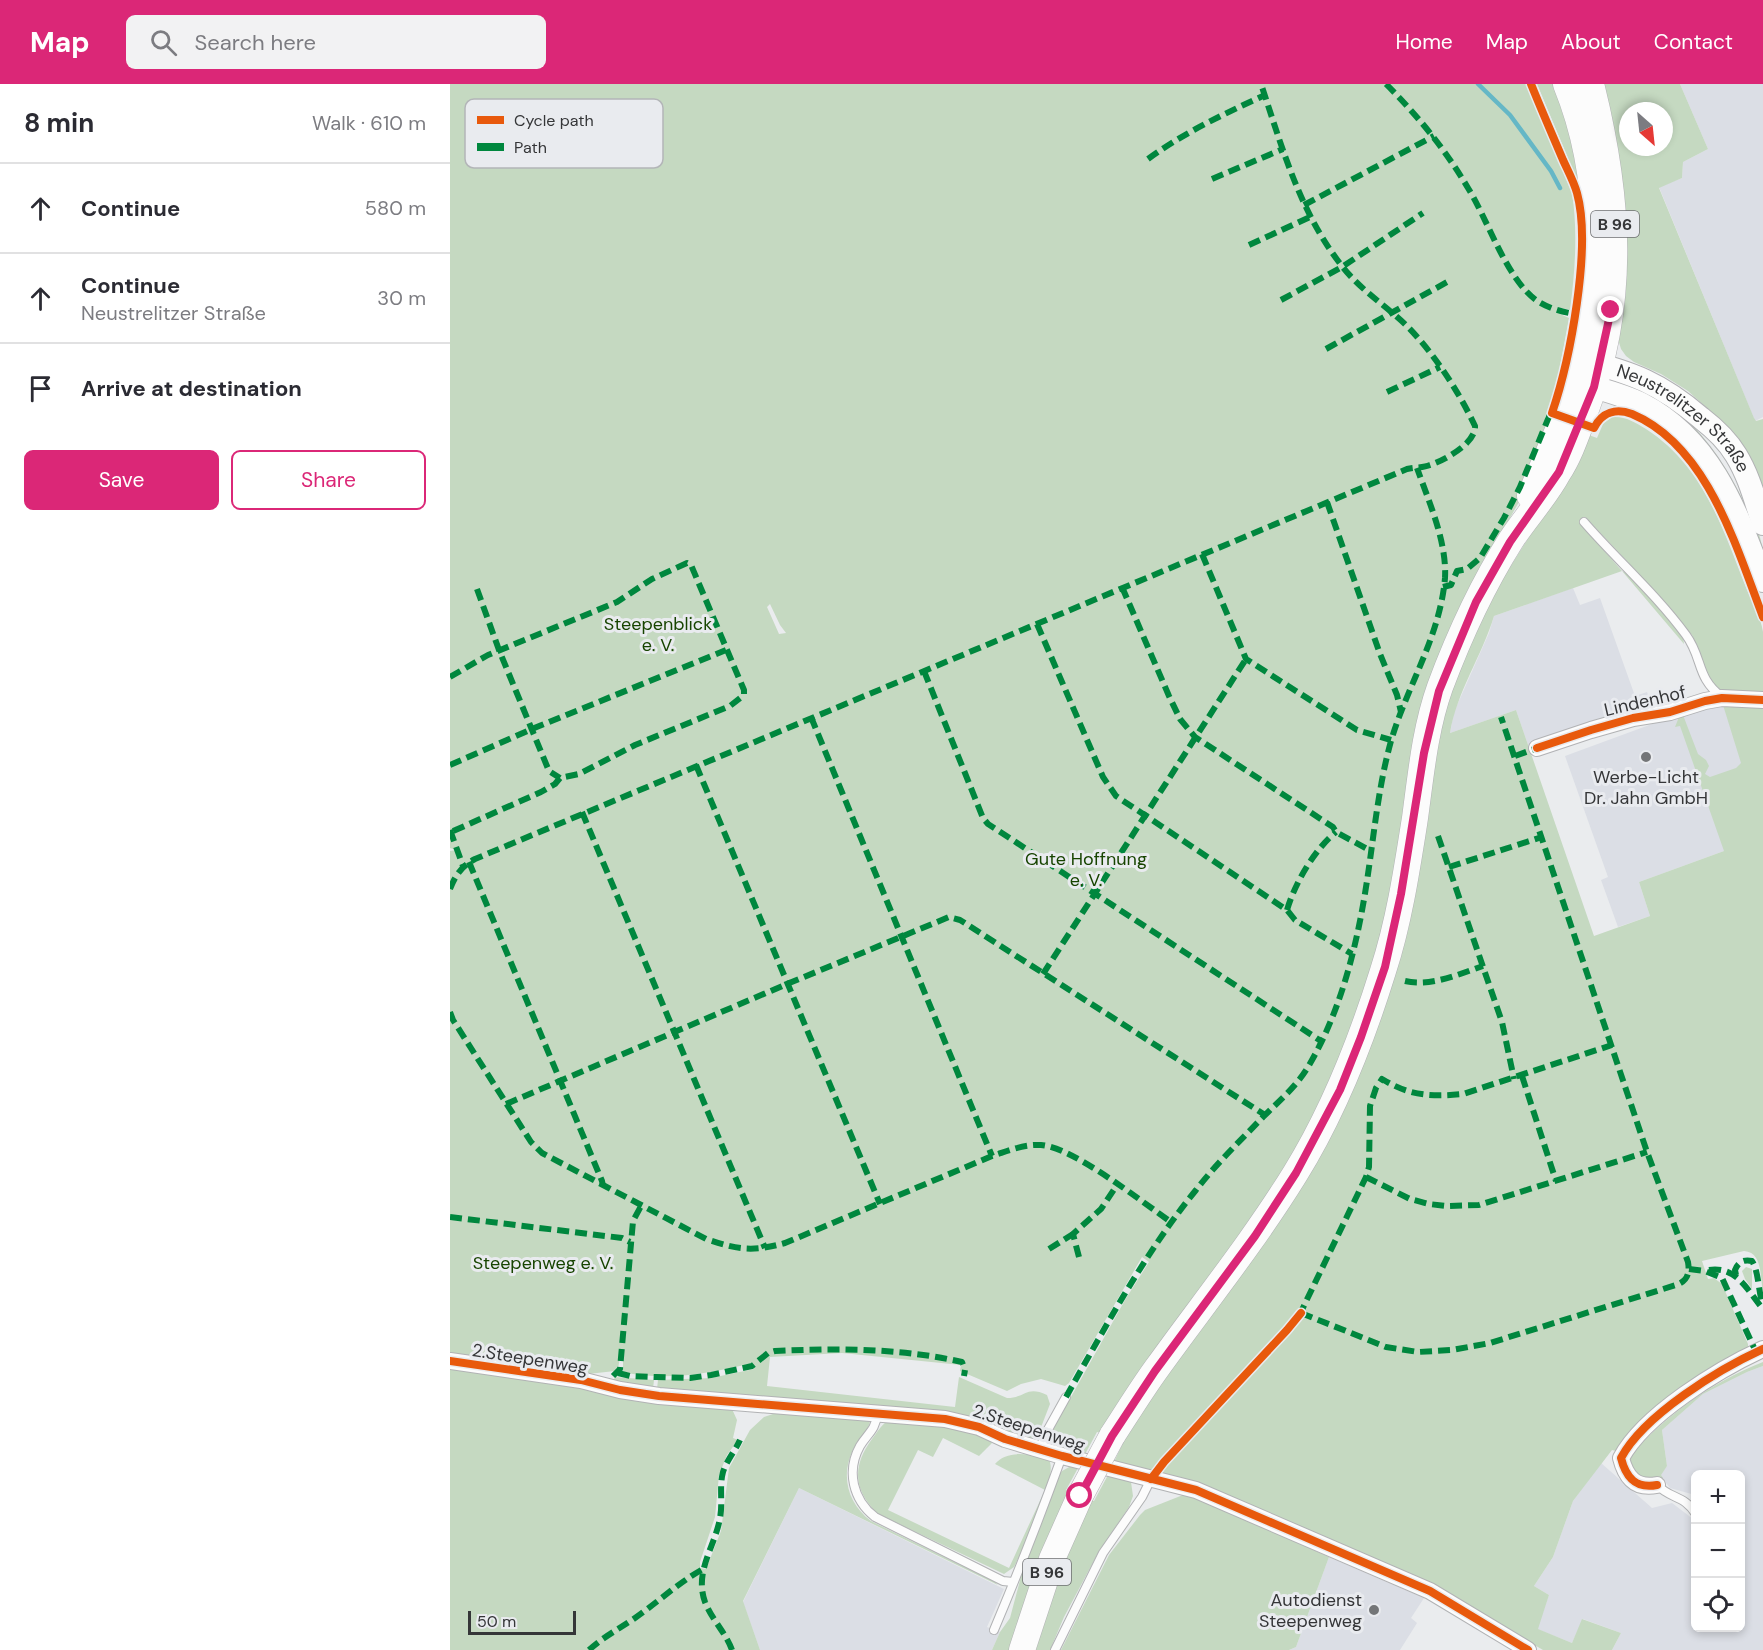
<!DOCTYPE html>
<meta charset="utf-8">
<style>
body{margin:0;font-family:"DM Sans",sans-serif;background:#f2f2f3;color:#2b2b33}
.controls{position:absolute;right:18px;bottom:18px;display:grid;overflow:hidden;border-radius:9px;box-shadow:0 3px 9px #0003}
.controls button{width:54px;height:54px;display:grid;place-items:center;padding:0;border:0;border-bottom:2px solid #e1e1e2;background:#fff;color:#2b2b33;font:30px sans-serif}
.compass{position:absolute;left:1169px;top:18px;width:54px;height:54px;border-radius:50%;background:#fff;box-shadow:0 3px 9px #0003;rotate:153deg}
.scale{position:absolute;left:18px;bottom:15px;width:108px;box-sizing:border-box;padding-left:6px;border:3px solid #353638;border-top:0;font-size:16px;line-height:21px;white-space:nowrap;color:#353638;-webkit-text-stroke:4px #e9ebef;paint-order:stroke}
.stop{position:absolute;width:18px;height:18px;margin:-14px;border:4px solid #db2777;border-radius:50%;background:#fff}
.stop.end{background:#db2777;border-color:#fff;box-shadow:0 2px 6px #0008}
.list{margin:0;padding:0;list-style:none}
h2{display:flex;justify-content:space-between;align-items:center;height:78px;margin:0;padding:0 24px;font-size:26px}
h2 small{font-size:20px;font-weight:400;color:#7c7c81}
.list li{display:grid;grid-template-columns:39px 1fr auto;gap:18px;align-items:center;box-sizing:border-box;height:90px;padding:0 24px;border-top:2px solid #e1e1e2}
.list b{display:block;font-size:22px;white-space:nowrap}
.list p{margin:0;font-size:20px;white-space:nowrap;color:#7c7c81}
.list em{font-size:20px;font-style:normal;color:#7c7c81}
.actions{display:flex;gap:12px;padding:18px 24px}
.actions a{flex:1;padding:14px 0;border:2px solid #db2777;border-radius:9px;text-align:center;font-size:21px;color:#db2777}
.actions .main{background:#db2777;color:#fff}
.icon{flex:none;width:33px;height:33px;fill:none;stroke:currentColor;stroke-width:2;stroke-linecap:round;stroke-linejoin:round}
.map{position:relative;flex:none;width:1313px;height:1566px;overflow:hidden}
header{display:flex;align-items:center;gap:36px;box-sizing:border-box;height:84px;padding:0 30px;background:#db2777;color:#fff}
header strong{font-size:28px}
nav{display:flex;gap:33px;margin-inline-start:auto;font-size:21px}
.search{width:420px;height:54px;background:#f2f2f3;display:flex;align-items:center;gap:15px;box-sizing:border-box;padding:0 21px;border-radius:9px;color:#7c7c81;font-size:22px}
main{display:flex}
aside{flex:1;background:#fff}
.map>svg:first-child{display:block}
</style>
<header>
<strong>Map</strong>
<div class="search"><svg class="icon" aria-label="search" viewBox="0 0 24 24"><circle cx="10" cy="10" r="6"/><path d="M15 15l6 6"/></svg>Search here</div>
<nav><a>Home</a><a>Map</a><a>About</a><a>Contact</a></nav>
</header>
<main>
<aside>
<h2>8 min<small>Walk · 610 m</small></h2>
<ul class="list">
<li><svg class="icon" aria-label="ahead" viewBox="0 0 24 24"><path d="M12 20V5M6 11l6-6 6 6"/></svg><div><b>Continue</b></div><em>580 m</em></li>
<li><svg class="icon" aria-label="ahead" viewBox="0 0 24 24"><path d="M12 20V5M6 11l6-6 6 6"/></svg><div><b>Continue</b><p>Neustrelitzer Straße</p></div><em>30 m</em></li>
<li><svg class="icon" aria-label="arrive" viewBox="0 0 24 24"><path d="M6 21V4h12l-3 4 3 4H6"/></svg><div><b>Arrive at destination</b></div></li>
</ul>
<div class="actions"><a class="main">Save</a><a>Share</a></div>
</aside>
<div class="map">
<svg width="1313" height="1566" viewBox="0 0 1313 1566">
<rect width="100%" height="100%" fill="#eaecee"/>
<g fill="#dbdee5">
<path d="M 1230,0 L 1313,0 L 1313,333 L 1305,337 L 1209,103 L 1232,94 L 1233,78 L 1258,65 Z"/>
<path d="M 1123,504 L 1130,521 L 1150,514 L 1185,612 L 1197,608 L 1203,625 L 1126,645 L 1078,661 L 1066,626 L 1000,649 L 1004,628 L 1039,549 L 1044,532 Z"/>
<path d="M 1273,621 L 1313,624 L 1274,767 L 1189,798 L 1200,832 L 1168,843 L 1151,796 L 1158,793 L 1115,672 L 1202,640 Z"/>
<path d="M 1313,1282 L 1313,1566 L 1162,1566 L 1171,1549 L 1133,1535 L 1122,1559 L 1087,1545 L 1099,1511 L 1084,1502 L 1103,1473 L 1123,1417 L 1151,1379 L 1202,1424 L 1222,1419 L 1243,1435 L 1245,1446 L 1242,1451 L 1246,1461 L 1246,1544 L 1290,1544 L 1290,1390 L 1246,1390 L 1245,1411 L 1220,1404 L 1210,1391 L 1217,1382 L 1212,1346 L 1253,1310 L 1297,1288 Z"/>
<path d="M 349,1404 L 554,1505 L 537,1543 L 550,1548 L 542,1566 L 310,1566 L 293,1518 Z"/>
<path d="M 879,1473 L 974,1514 L 961,1534 L 967,1539 L 950,1566 L 839,1566 L 846,1563 Z"/>
</g>
<g fill="#c5d9c1" fill-rule="evenodd">
<path d="M 0,0 L 1076,0 L 1122,109 C 1128,148 1125,188 1120,226 L 1112,224 L 1110,230 L 1119,234 L 1107,298 L 1095,334 L 1105,338 L 1077,404 L 1033,481 L 942,808 L 925,879 L 879,1002 L 836,1085 L 652,1349 L 647,1348 L 634,1372 L 607,1364 L 603,1360 L 602,1347 L 675,1216 L 699,1178 L 692,1173 L 619,1299 L 615,1302 L 591,1295 L 571,1300 L 557,1307 L 510,1287 L 511,1281 L 392,1269 L 320,1273 L 317,1302 L 505,1323 L 509,1293 L 557,1314 C 576,1314 576,1301 597,1311 L 600,1320 L 588,1351 L 583,1355 L 573,1352 L 207,1305 L 208,1296 L 261,1294 L 304,1285 L 303,1279 C 261,1289 216,1298 173,1288 L 173,1273 L 170,1273 L 168,1285 L 165,1287 L 138,1290 L 0,1272 L 0,767 L 6,766 L 0,764 ZM 320,520 L 330,541 L 336,549 L 329,550 L 317,523 Z"/>
<path d="M 1087,0 L 1107,0 L 1112,11 L 1132,108 Z"/>
<path d="M 1148,0 L 1230,0 L 1258,65 L 1233,78 L 1232,94 L 1209,104 L 1304,334 L 1306,337 L 1313,335 L 1313,414 L 1267,333 L 1238,307 L 1211,290 L 1184,278 L 1176,272 L 1171,265 L 1168,255 ZM 1178,27 L 1214,27 L 1214,63 L 1178,63 Z"/>
<path d="M 1167,297 C 1178,301 1191,305 1202,310 C 1245,334 1273,375 1294,418 C 1304,436 1313,454 1313,474 L 1288,416 L 1166,299 Z"/>
<path d="M 1162,333 C 1175,332 1185,338 1196,345 C 1252,381 1272,442 1295,501 C 1301,516 1311,533 1313,548 C 1313,567 1313,589 1313,608 C 1301,608 1286,611 1274,608 C 1255,603 1250,566 1242,551 L 1175,475 L 1135,433 L 1130,439 L 1172,487 C 1188,492 1220,537 1233,552 L 1234,560 L 1172,487 L 1044,532 C 1032,572 1007,607 1000,649 L 1066,626 L 1144,852 L 1200,832 L 1189,798 L 1274,767 L 1230,642 L 1225,643 L 1229,633 L 1233,631 L 1248,670 L 1256,676 L 1259,682 L 1255,690 L 1260,693 L 1286,684 L 1291,679 L 1273,621 L 1298,621 L 1313,624 L 1313,1209 C 1310,1194 1313,1168 1294,1167 L 1252,1177 L 1258,1195 L 1264,1194 L 1272,1200 L 1298,1260 L 1298,1263 L 1166,1367 L 1162,1366 L 1123,1417 L 1103,1473 L 1084,1502 L 1099,1511 L 1088,1545 L 1122,1559 L 1132,1535 L 1171,1549 L 1162,1566 L 1093,1566 L 983,1501 L 713,1390 L 713,1388 L 717,1380 L 839,1249 L 834,1243 L 703,1385 L 699,1388 L 663,1380 L 674,1357 L 672,1356 L 878,1051 L 984,670 L 999,607 L 1035,523 L 1118,391 L 1136,350 L 1147,354 L 1153,340 Z"/>
<path d="M 1296,1183 L 1302,1185 L 1302,1205 L 1295,1195 L 1292,1187 Z"/>
<path d="M 1313,1278 L 1313,1282 L 1297,1288 L 1253,1310 L 1212,1346 L 1217,1382 L 1211,1391 L 1213,1394 L 1206,1397 L 1186,1392 L 1179,1375 L 1181,1370 C 1220,1329 1260,1299 1313,1278 Z"/>
<path d="M 0,1282 L 90,1294 L 184,1317 L 282,1325 L 287,1336 L 283,1354 L 288,1356 L 277,1371 L 269,1391 L 265,1433 L 250,1478 L 250,1484 L 256,1485 L 271,1447 L 279,1384 L 300,1346 L 314,1333 L 326,1329 L 417,1335 L 420,1338 C 417,1349 409,1353 405,1362 C 390,1389 396,1418 421,1437 L 545,1498 L 548,1501 L 349,1404 L 293,1517 L 310,1566 L 0,1566 Z"/>
<path d="M 165,1293 L 204,1296 L 203,1305 L 163,1298 Z"/>
<path d="M 437,1337 L 490,1341 L 538,1353 L 542,1359 L 529,1372 L 493,1354 L 483,1373 L 468,1366 L 438,1426 L 559,1484 L 595,1406 L 545,1380 C 557,1365 582,1370 599,1376 C 609,1392 573,1464 564,1483 L 554,1490 L 428,1430 C 403,1406 402,1382 422,1355 C 428,1347 430,1343 437,1337 Z"/>
<path d="M 621,1382 L 628,1384 L 616,1406 L 621,1409 L 563,1566 L 542,1566 L 550,1548 L 560,1534 L 573,1485 L 608,1393 L 612,1387 Z"/>
<path d="M 658,1391 L 681,1398 L 683,1412 L 679,1423 L 648,1469 L 614,1533 L 600,1566 L 583,1566 L 612,1481 L 641,1416 L 644,1417 Z"/>
<path d="M 733,1411 L 744,1412 L 879,1473 L 846,1563 L 839,1566 L 611,1566 L 659,1471 L 690,1431 L 695,1426 Z"/>
</g>
<g fill="none" stroke-linecap="round" stroke-linejoin="round">
<path stroke="#65b7c6" stroke-width="4.5" d="M 1028,0 L 1060,31 L 1101,87 L 1110,104"/>
<defs>
<g id="service">
<path d="M 1134,438 C 1167,476 1206,510 1236,551 C 1253,574 1246,594 1272,613"/>
<path d="M 427,1330 C 426,1346 417,1350 410,1362 C 396,1387 403,1416 425,1433 L 553,1497 L 563,1498"/>
<path d="M 590,1365 L 596,1349 L 616,1313"/>
<path d="M 1207,1401 C 1222,1416 1233,1410 1246,1430"/>
<path d="M 544,1546 C 568,1489 591,1430 612,1372"/>
<path d="M 605,1566 L 653,1469 L 692,1413 L 701,1395"/>
</g>
<g id="minor">
<path d="M 1087,664 L 1141,646 L 1183,634 L 1220,628 L 1255,617 L 1272,614 L 1313,616"/>
<path d="M 0,1277 L 131,1296 L 170,1306 L 209,1312 L 495,1335 L 529,1343 L 555,1355 L 612,1372 L 746,1406 L 980,1507 L 1078,1566"/>
<path d="M 1207,1401 C 1186,1405 1176,1394 1171,1374 C 1194,1331 1269,1285 1313,1265"/>
</g>
<g id="secondary">
<path id="s1" d="M 1132,276 C 1183,289 1210,299 1251,334 C 1264,344 1277,356 1286,371 C 1299,392 1305,416 1313,440"/>
<path d="M 1127,298 C 1149,305 1172,310 1192,320 C 1262,356 1287,429 1313,497"/>
</g>
<g id="primary">
<path d="M 1080,412 C 1096,374 1114,336 1125,297 C 1152,201 1154,93 1116,0"/>
<path d="M 662,1352 C 677,1329 691,1306 707,1284 C 753,1220 803,1158 845,1090 C 884,1027 911,958 933,887 C 949,838 957,785 965,734 C 971,690 975,645 990,603 C 1009,552 1032,502 1061,456 C 1076,433 1095,413 1108,389 C 1120,371 1127,349 1135,328 C 1177,218 1169,112 1141,0"/>
<path d="M 572,1566 L 602,1475 L 630,1412"/>
</g>
</defs>
<use href="#service" stroke="#b1b2b4" stroke-width="10"/>
<use href="#minor" stroke="#b1b2b4" stroke-width="18"/>
<use href="#secondary" stroke="#b1b2b4" stroke-width="24"/>
<use href="#primary" stroke="#b1b2b4" stroke-width="27"/>
<use href="#service" stroke="#fcfcfc" stroke-width="8"/>
<use href="#minor" stroke="#fcfcfc" stroke-width="16"/>
<use href="#secondary" stroke="#fcfcfc" stroke-width="22"/>
<use href="#primary" stroke="#fcfcfc" stroke-width="26"/>
<defs>
<path id="primary-bridge" d="M 630,1412 L 662,1352"/>
</defs>
<use href="#primary-bridge" stroke="#b1b2b4" stroke-width="27" stroke-linecap="butt"/>
<use href="#primary-bridge" stroke="#fcfcfc" stroke-width="26"/>
<g stroke="#00873e" stroke-width="6" stroke-dasharray="12 6" stroke-linecap="butt">
<path d="M 936,0 C 968,32 995,65 1018,104 C 1038,136 1056,194 1086,216 C 1098,224 1111,228 1125,230"/>
<path d="M 698,75 C 735,48 774,30 815,11"/>
<path d="M 762,95 L 833,65"/>
<path d="M 854,121 L 984,52"/>
<path d="M 799,161 L 860,133"/>
<path d="M 831,216 L 892,183 L 973,129"/>
<path d="M 876,265 L 999,197"/>
<path d="M 937,308 L 990,283"/>
<path d="M 877,418 L 930,570 L 947,611 L 951,628"/>
<path d="M 752,470 L 796,575 L 907,646 L 941,656"/>
<path d="M 672,503 L 719,612 L 730,635 L 745,653 L 883,743 L 886,748 L 921,767"/>
<path d="M 993,503 L 1001,501 L 1007,487 L 1017,485 L 1030,474 L 1054,434 L 1070,403 L 1103,323"/>
<path d="M 27,505 L 49,566 L 99,687 L 110,694"/>
<path d="M 587,540 L 653,693 L 666,712 L 837,826 L 845,836 L 902,870"/>
<path d="M 474,587 L 533,734 L 538,740 L 871,957"/>
<path d="M 0,593 L 38,571 L 167,518 L 202,495 L 237,479 L 241,481 L 294,606 L 294,611 L 280,622 L 185,661 L 129,690 L 110,694 L 105,700 L 91,708 L 1,748"/>
<path d="M 361,633 L 542,1072"/>
<path d="M 1065,672 L 1087,664"/>
<path d="M 0,681 L 82,645 L 276,566"/>
<path d="M 246,681 L 430,1120"/>
<path d="M 132,728 L 315,1164"/>
<path d="M 0,746 L 13,782"/>
<path d="M 988,752 L 1052,938 L 1064,995"/>
<path d="M 19,778 L 152,1097 L 153,1102"/>
<path d="M 999,783 L 1092,753"/>
<path d="M 0,805 C 6,790 12,782 25,775 L 957,385 C 965,383 973,384 980,381 C 995,376 1026,359 1025,342 C 1009,308 985,271 959,244 C 937,222 911,207 892,182 C 850,129 832,63 811,0"/>
<path d="M 837,826 C 845,799 864,766 886,748"/>
<path d="M 593,890 L 796,575"/>
<path d="M 955,897 C 981,903 1009,890 1033,882"/>
<path d="M 0,928 L 3,936 L 81,1058 L 92,1069 L 256,1155 C 289,1166 302,1168 335,1159 L 542,1072 C 558,1067 574,1060 591,1061 C 623,1063 692,1118 721,1138"/>
<path d="M 1072,992 L 1106,1097"/>
<path d="M 56,1020 L 337,900 L 499,833 L 510,836 L 815,1031"/>
<path d="M 916,1093 L 960,1115 L 979,1120 L 996,1122 L 1029,1121 L 1197,1068"/>
<path d="M 0,1133 L 172,1154 L 180,1158"/>
<path d="M 599,1165 L 623,1150"/>
<path d="M 629,1173 L 623,1150 L 651,1125 L 667,1101"/>
<path d="M 1239,1185 L 1255,1187 L 1272,1194 L 1306,1268"/>
<path d="M 1259,1186 C 1287,1182 1297,1206 1313,1225"/>
<path d="M 1286,1191 L 1285,1186 C 1288,1178 1294,1175 1302,1177 C 1309,1188 1308,1207 1313,1221"/>
<path d="M 851,1229 L 936,1263 L 968,1268 L 1002,1266 L 1040,1259 L 1226,1201 C 1237,1197 1240,1190 1238,1178 L 1197,1068 L 1051,633"/>
<path d="M 849,1232 L 916,1093 L 919,1083 L 920,1022 L 926,1004 L 932,995 C 960,1012 981,1013 1013,1010 L 1162,961"/>
<path d="M 168,1289 L 180,1292 L 206,1293 L 240,1294 L 261,1291 L 302,1282 L 318,1269 L 325,1267 C 388,1264 450,1264 512,1278 L 515,1286 L 514,1292"/>
<path d="M 163,1292 L 170,1285 L 183,1137 L 191,1122"/>
<path d="M 616,1313 C 656,1242 694,1170 746,1106 C 766,1080 790,1057 813,1033 C 829,1017 846,1003 858,983 C 887,934 903,877 913,821 C 923,766 926,711 941,657 C 957,602 990,553 995,494 C 997,458 979,418 967,384"/>
<path d="M 139,1566 C 153,1553 169,1545 185,1534 C 208,1518 228,1499 253,1485"/>
<path d="M 282,1566 C 276,1549 262,1536 255,1518 C 244,1487 265,1463 270,1434 C 273,1419 269,1403 273,1388 C 277,1376 285,1367 290,1356"/>
</g>
<defs>
<g id="cycleway">
<path d="M 1081,0 C 1091,25 1102,50 1113,76 C 1118,87 1124,98 1127,109 C 1142,163 1120,276 1102,329 L 1144,344 C 1152,328 1166,324 1182,330 C 1258,362 1286,463 1313,533"/>
<path d="M 1087,664 L 1141,646 L 1183,634 L 1220,628 L 1255,617 L 1272,614 L 1313,616"/>
<path d="M 0,1277 L 131,1296 L 170,1306 L 209,1312 L 495,1335 L 529,1343 L 555,1355 L 612,1372 L 746,1406 L 980,1507 L 1078,1566"/>
<path d="M 701,1395 L 714,1378 L 837,1246 L 851,1229"/>
<path d="M 1207,1401 C 1186,1405 1176,1394 1171,1374 C 1194,1331 1269,1285 1313,1265"/>
</g>
</defs>
<use href="#cycleway" stroke="#e9ebef" stroke-width="11"/>
<use href="#cycleway" stroke="#e8590c" stroke-width="8"/>
</g>
<g fill="none" stroke-linecap="round" stroke-linejoin="round">
<path stroke="#db2777" stroke-width="8" d="M 630,1412 L 662,1352 L 705,1287 L 805,1152 L 846,1089 L 890,1006 L 911,953 L 935,883 L 951,810 L 974,669 L 989,607 L 1026,518 L 1060,458 L 1109,388 L 1144,303 L 1161,226"/>
</g>
<g fill="#747678" stroke="#e9ebef" stroke-width="2">
<circle cx="1196" cy="673" r="6"/>
<circle cx="924" cy="1526" r="6"/>
</g>
<g text-anchor="middle" dominant-baseline="central" stroke-width="6" stroke-linejoin="round" paint-order="stroke">
<g fill="#e9ebef" stroke="#6b6c6f" stroke-width="1.5">
<rect x="1141" y="127" width="48" height="26" rx="4.5"/>
<rect x="573" y="1475" width="48" height="26" rx="4.5"/>
</g>
<g font-size="16" font-weight="bold" fill="#353638">
<text x="1165" y="140">B 96</text>
<text x="597" y="1488">B 96</text>
</g>
<g font-size="18" fill="#353638" stroke="#e9ebef">
<text stroke="none"><textPath href="#s1" startOffset="120">Neustrelitzer Straße</textPath></text>
<text transform="translate(1195 617) rotate(-13)">Lindenhof</text>
<text transform="translate(80 1275) rotate(9)">2.Steepenweg</text>
<text transform="translate(579 1344) rotate(18)">2.Steepenweg</text>
</g>
<g font-size="18" fill="#174400" stroke="#e9ebef">
<text x="208" y="540">Steepenblick<tspan x="208" dy="21">e. V.</tspan></text>
<text x="636" y="775">Gute Hoffnung<tspan x="636" dy="21">e. V.</tspan></text>
<text x="93" y="1179">Steepenweg e. V.</text>
</g>
<g font-size="18" fill="#353638" stroke="#e9ebef">
<text x="1196" y="693">Werbe-Licht<tspan x="1196" dy="21">Dr. Jahn GmbH</tspan></text>
<text x="912" y="1516" text-anchor="end">Autodienst<tspan x="912" dy="21">Steepenweg</tspan></text>
</g>
</g>
<rect x="15" y="15" width="198" height="69" rx="9" fill="#e9ebef" stroke="#b3b5b8" stroke-width="1.5"/>
<rect x="27" y="32" width="27" height="8" fill="#e8590c"/>
<rect x="27" y="59" width="27" height="8" fill="#00873e"/>
<g font-size="16" fill="#353638">
<text x="64" y="42">Cycle path</text>
<text x="64" y="69">Path</text>
</g>
</svg>
<div class="controls">
<button>+</button>
<button>−</button>
<button><svg class="icon" aria-label="locate" viewBox="0 0 24 24"><circle cx="12" cy="12" r="6"/><path d="M12 2v4M12 18v4M2 12h4M18 12h4"/></svg></button>
</div>
<svg class="compass" viewBox="-18 -18 36 36"><path d="M0-13l5 13h-10z" fill="#e53935"/><path d="M0 13l5-13h-10z" fill="#7c7c81"/></svg>
<div class="scale">50 m</div>
<div class="stop" style="left:630px;top:1412px"></div>
<div class="stop end" style="left:1161px;top:226px"></div>
</div>
</main>
